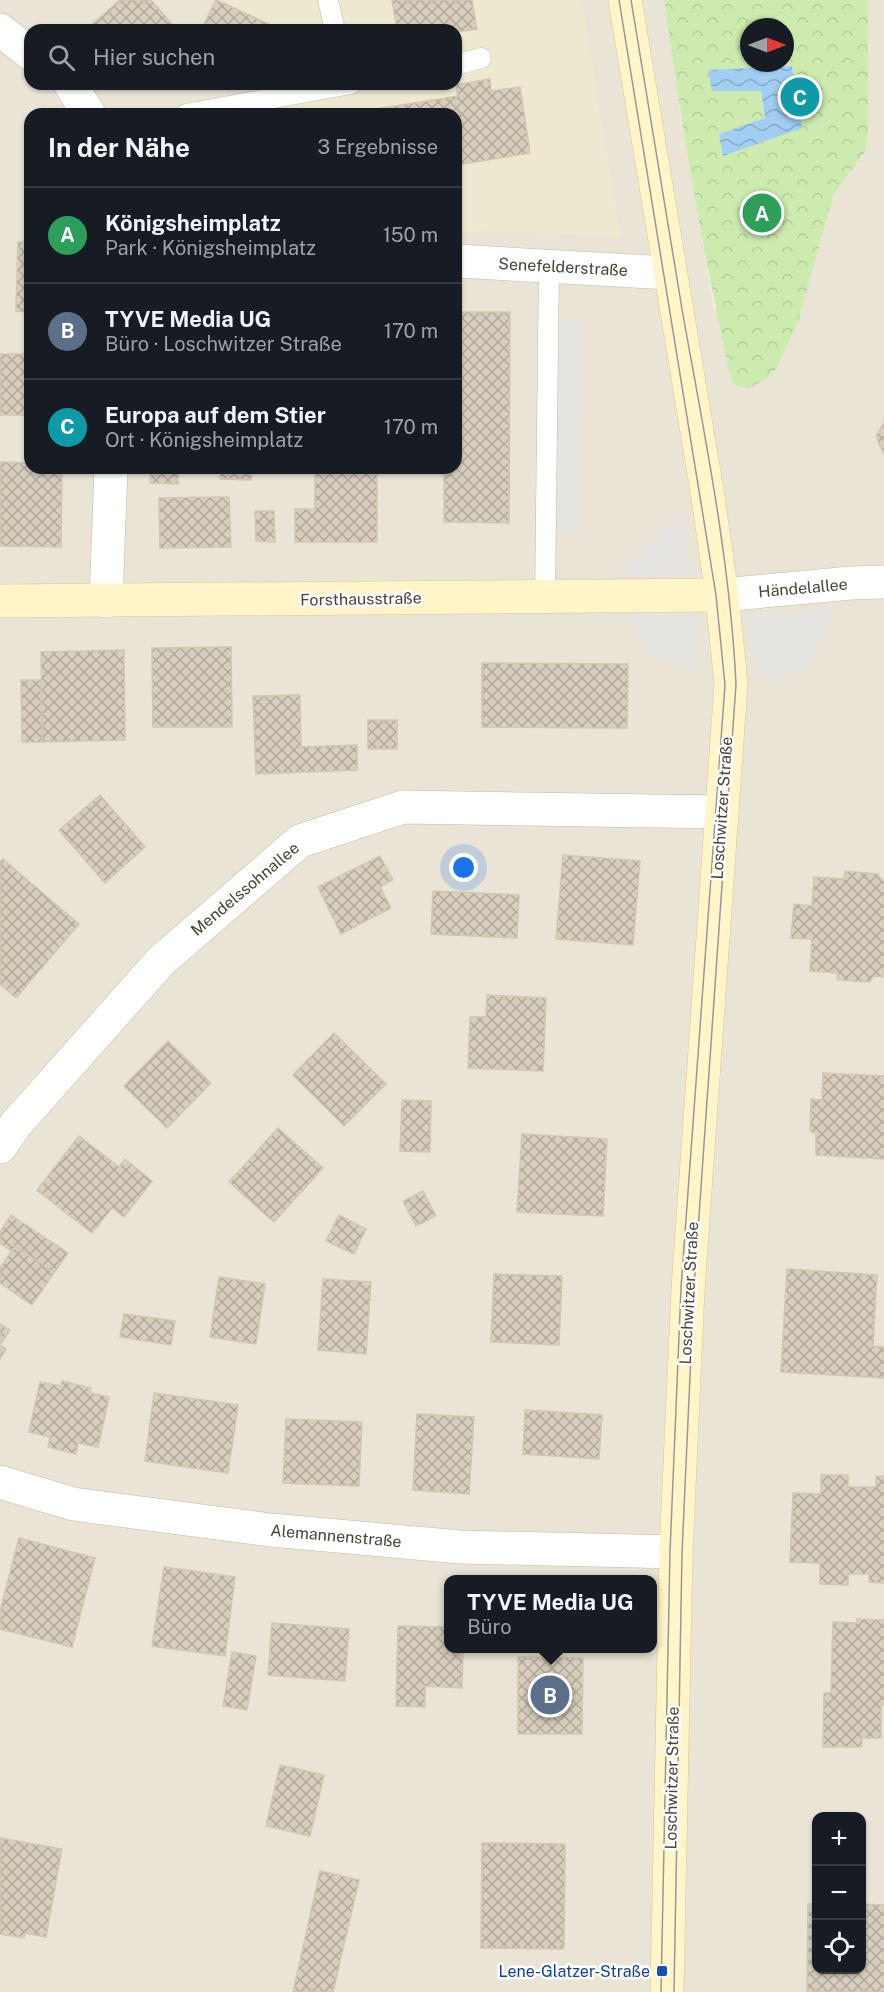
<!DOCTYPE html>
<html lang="de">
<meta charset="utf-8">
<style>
body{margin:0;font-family:"Public Sans",sans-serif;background:#242831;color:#f1f3f6}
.controls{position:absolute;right:18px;bottom:18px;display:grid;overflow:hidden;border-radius:12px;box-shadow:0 2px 4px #0004}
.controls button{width:54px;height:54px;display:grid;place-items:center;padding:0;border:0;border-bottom:2px solid #363941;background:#171b24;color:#f1f3f6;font:30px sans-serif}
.compass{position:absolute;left:740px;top:18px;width:54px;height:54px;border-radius:50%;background:#171b24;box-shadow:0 2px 4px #0004;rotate:90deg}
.you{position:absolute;left:464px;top:868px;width:21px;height:21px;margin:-15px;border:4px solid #fff;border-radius:50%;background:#1a73e8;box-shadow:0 0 0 9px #1a73e833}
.badge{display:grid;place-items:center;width:39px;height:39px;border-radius:50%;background:#ff4515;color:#fff;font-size:20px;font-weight:700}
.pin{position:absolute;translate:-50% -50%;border:3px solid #fff;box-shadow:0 2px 6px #0006}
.popup{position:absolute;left:444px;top:1575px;width:213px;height:78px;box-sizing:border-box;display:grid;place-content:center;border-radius:12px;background:#171b24;filter:drop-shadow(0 2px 4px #0005);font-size:20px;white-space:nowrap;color:#9ea1a6}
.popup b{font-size:22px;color:#f1f3f6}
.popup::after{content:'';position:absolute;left:50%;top:100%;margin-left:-12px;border:12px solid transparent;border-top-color:#171b24}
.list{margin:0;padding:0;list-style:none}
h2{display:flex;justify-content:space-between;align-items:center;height:78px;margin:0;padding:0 24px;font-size:26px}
h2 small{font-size:20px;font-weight:400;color:#9ea1a6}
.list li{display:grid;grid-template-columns:39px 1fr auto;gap:18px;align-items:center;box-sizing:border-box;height:96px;padding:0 24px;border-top:2px solid #363941}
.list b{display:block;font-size:22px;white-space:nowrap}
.list p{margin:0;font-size:20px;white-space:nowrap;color:#9ea1a6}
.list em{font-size:20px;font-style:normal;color:#9ea1a6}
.icon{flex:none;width:33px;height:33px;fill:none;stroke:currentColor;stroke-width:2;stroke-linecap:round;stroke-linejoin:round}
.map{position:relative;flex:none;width:884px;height:1992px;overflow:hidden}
.search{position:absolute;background:#171b24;box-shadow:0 2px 4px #0004;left:24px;top:24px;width:438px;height:66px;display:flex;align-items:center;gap:15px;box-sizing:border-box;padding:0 21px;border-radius:18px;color:#9ea1a6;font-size:22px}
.panel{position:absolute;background:#171b24;box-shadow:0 2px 4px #0004;left:24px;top:108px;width:438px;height:366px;border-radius:18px}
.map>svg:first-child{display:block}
</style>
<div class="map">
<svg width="884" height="1992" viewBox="0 0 884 1992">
<defs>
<pattern id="park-crowns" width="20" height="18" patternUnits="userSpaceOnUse" patternTransform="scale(1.5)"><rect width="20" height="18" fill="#cdebaf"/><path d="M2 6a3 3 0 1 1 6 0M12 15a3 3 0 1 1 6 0" fill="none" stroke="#b2cb97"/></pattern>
<pattern id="water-waves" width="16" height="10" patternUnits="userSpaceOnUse" patternTransform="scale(1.5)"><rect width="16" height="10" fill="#a2cef4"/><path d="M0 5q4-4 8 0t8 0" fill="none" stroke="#86a9c6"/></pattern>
<pattern id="building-cross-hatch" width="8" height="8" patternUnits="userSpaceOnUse" patternTransform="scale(1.5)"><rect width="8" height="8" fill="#d7cebd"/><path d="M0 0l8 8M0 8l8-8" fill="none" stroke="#b0a99a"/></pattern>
</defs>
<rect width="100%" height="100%" fill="#f5f2e8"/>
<path fill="#e9e4d6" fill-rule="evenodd" d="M 0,0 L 664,0 L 681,119 L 714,308 L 799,319 L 834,193 L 866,151 L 868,132 L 868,0 L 884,0 L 884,1992 L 0,1992 ZM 30,30 L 456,30 L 456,84 L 30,84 ZM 30,114 L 456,114 L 456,468 L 30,468 ZM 448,1580 L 652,1580 L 652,1648 L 448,1648 ZM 816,1816 L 862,1816 L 862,1970 L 816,1970 Z"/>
<path fill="#eee8d1" d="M 222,0 L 582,0 L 620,237 L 456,230 L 456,114 L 143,114 L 249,93 L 253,84 L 456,84 L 456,30 L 271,30 L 272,26 Z"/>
<path fill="url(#park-crowns)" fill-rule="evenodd" d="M 664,0 L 868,0 L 868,132 L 866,151 L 834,193 L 799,319 L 777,368 L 765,380 L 748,389 L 732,383 C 703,257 682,129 664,0 ZM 749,27 L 785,27 L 785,63 L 749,63 ZM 792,66 L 802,128 L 719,134 L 765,118 L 761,91 L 708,70 Z"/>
<g fill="#e6e4e0">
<path d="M 548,320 L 582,320 L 579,534 L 546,534 Z"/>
<path d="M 681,514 L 691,573 L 619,576 L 664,528 Z"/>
<path d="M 835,609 L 807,668 L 770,682 L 758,679 L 750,618 Z"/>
<path d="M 625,611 L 695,611 L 698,669 L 654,658 Z"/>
</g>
<path fill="url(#water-waves)" d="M 792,66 L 802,128 L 723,156 L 719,134 L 765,118 L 761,91 L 712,91 L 708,70 Z"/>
<g fill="url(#building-cross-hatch)" stroke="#d2c7b0" stroke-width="1.5">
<path d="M 120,0 L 151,0 L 177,30 L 90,30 L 88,28 Z"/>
<path d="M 216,0 L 271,25 L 268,30 L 217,30 L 204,24 Z"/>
<path d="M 392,0 L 472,0 L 477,29 L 456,32 L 456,30 L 397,30 Z"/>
<path d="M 490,79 L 491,91 L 520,87 L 530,153 L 456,165 L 456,114 L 345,114 L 458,96 L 456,85 Z"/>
<path d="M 18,242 L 30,242 L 30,312 L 16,311 Z"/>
<path d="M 456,312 L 510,312 L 509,523 L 444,522 L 444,468 L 456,468 Z"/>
<rect x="0" y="354" width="30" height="61"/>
<path d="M 884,423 L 884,455 L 876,436 Z"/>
<path d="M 0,462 L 30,463 L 30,468 L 62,468 L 61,547 L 0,546 Z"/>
<path d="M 151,468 L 178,468 L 178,484 L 150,483 Z"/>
<path d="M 221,468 L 252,468 L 251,480 L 220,479 Z"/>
<path d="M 315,468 L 377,468 L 377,542 L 295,542 L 295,509 L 315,509 Z"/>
<path d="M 229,497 L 231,547 L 160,548 L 159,498 Z"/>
<path d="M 255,511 L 274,511 L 275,542 L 256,541 Z"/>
<path d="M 231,647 L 232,727 L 153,727 L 152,648 Z"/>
<path d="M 124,650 L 125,740 L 42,742 L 41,652 Z"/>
<path d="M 482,663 L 628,664 L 627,728 L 482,727 Z"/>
<path d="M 21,680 L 41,680 L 42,742 L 22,742 Z"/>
<path d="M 300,695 L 301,747 L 357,745 L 357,770 L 256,774 L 253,696 Z"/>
<rect x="368" y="720" width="29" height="29"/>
<path d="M 100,795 L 145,847 L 105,883 L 59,830 Z"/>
<path d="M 563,855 L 640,861 L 633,945 L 556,939 Z"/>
<path d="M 380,856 L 393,880 L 380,887 L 391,908 L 341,934 L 318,887 Z"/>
<path d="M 3,859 L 79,924 L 16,998 L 0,984 L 0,862 Z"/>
<path d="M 845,871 L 878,874 L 882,880 L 884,881 L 884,977 L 873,976 L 870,982 L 837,980 L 838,973 L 810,971 L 812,939 L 791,938 L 794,904 L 812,906 L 814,877 L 844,879 Z"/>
<path d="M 433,891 L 519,895 L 517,938 L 431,934 Z"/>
<path d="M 487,995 L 546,998 L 543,1071 L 468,1068 L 470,1017 L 486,1017 Z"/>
<path d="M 334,1033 L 386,1084 L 344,1126 L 293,1075 Z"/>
<path d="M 168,1041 L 211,1083 L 167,1128 L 124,1086 Z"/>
<path d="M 823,1073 L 884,1076 L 884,1159 L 816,1155 L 816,1134 L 810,1131 L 811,1099 L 822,1100 Z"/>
<path d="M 402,1100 L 431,1101 L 430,1152 L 400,1151 Z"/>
<path d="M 278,1128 L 323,1168 L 274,1222 L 229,1182 Z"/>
<path d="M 522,1134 L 607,1139 L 603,1216 L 517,1212 Z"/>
<path d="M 79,1136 L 119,1167 L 125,1159 L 152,1181 L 124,1217 L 112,1208 L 92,1233 L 37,1190 Z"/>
<path d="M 423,1191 L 436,1216 L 416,1226 L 403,1201 Z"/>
<path d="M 11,1215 L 68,1253 L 54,1273 L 15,1246 L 11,1251 L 0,1243 L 0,1232 Z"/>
<path d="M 339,1215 L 366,1229 L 354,1254 L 326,1241 Z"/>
<path d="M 15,1246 L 54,1273 L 32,1305 L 0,1283 L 0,1268 Z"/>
<path d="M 787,1269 L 877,1275 L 873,1346 L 884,1347 L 884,1378 L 781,1372 Z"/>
<path d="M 494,1274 L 562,1276 L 559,1345 L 491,1342 Z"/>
<path d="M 219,1277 L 265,1284 L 256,1344 L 210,1337 Z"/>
<path d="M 323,1279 L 371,1282 L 366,1354 L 318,1350 Z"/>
<path d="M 124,1314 L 175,1321 L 171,1345 L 120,1337 Z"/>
<path d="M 0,1324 L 10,1330 L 0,1345 L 6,1349 L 0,1359 Z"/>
<path d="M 62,1381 L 91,1388 L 90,1393 L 109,1397 L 98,1447 L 78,1443 L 76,1454 L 48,1447 L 50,1437 L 29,1432 L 40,1382 L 61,1386 Z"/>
<path d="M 154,1393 L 238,1405 L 228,1473 L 145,1461 Z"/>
<path d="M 525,1410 L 602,1415 L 599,1459 L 523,1454 Z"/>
<path d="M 417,1414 L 474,1417 L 469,1494 L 413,1490 Z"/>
<path d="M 286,1419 L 362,1422 L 359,1486 L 283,1483 Z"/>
<path d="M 821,1475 L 848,1475 L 848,1487 L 876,1487 L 876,1476 L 884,1476 L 884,1583 L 869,1582 L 869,1574 L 848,1574 L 848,1585 L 820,1584 L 820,1563 L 790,1562 L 793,1493 L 821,1494 Z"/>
<path d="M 19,1538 L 95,1558 L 72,1647 L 0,1629 L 0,1611 Z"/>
<path d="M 164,1567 L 235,1577 L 225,1656 L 152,1646 Z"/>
<path d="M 857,1619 L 884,1620 L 884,1705 L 881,1705 L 881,1738 L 862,1738 L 862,1747 L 823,1747 L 824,1693 L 831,1693 L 833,1622 L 857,1623 Z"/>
<path d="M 272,1623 L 349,1629 L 345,1681 L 268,1675 Z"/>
<path d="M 398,1626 L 448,1627 L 448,1648 L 463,1648 L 462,1688 L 425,1686 L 425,1707 L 396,1706 Z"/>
<path d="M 232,1652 L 256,1656 L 247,1710 L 223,1706 Z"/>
<path d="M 518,1657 L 583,1658 L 582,1734 L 518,1734 Z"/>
<path d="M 280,1765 L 324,1775 L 310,1836 L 266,1826 Z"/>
<path d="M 0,1838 L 62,1849 L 46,1937 L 25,1933 L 24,1938 L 0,1934 Z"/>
<path d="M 482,1843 L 565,1844 L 564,1949 L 481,1948 Z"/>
<path d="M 320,1871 L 359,1880 L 333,1992 L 293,1992 Z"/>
<path d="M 808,1904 L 816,1904 L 816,1970 L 862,1970 L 862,1904 L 884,1905 L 884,1992 L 807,1992 Z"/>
</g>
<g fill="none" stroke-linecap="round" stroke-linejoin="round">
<defs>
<g id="lane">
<path d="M 328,0 L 335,30"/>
<path d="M 456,65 L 481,58"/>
<path d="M 186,114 L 351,84"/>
<path d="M 545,597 L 549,265"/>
</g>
<g id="street">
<path d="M 0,30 L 30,53"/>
<path d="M 70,84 L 89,114"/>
<path d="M 456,261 L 669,273"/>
<path d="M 722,595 L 851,583 L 884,582"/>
<path d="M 106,601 L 111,468"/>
<path d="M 0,1147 L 16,1124 L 161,961 L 300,841 L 403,807 L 722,812"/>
<path d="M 0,1482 L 73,1504 L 271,1530 L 460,1547 L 676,1552"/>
</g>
<g id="secondary">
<path d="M 625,0 L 708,497 L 722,595 L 731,684 L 688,1289 L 676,1552 L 667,1992"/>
<path d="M 0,601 L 722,595"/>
</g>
</defs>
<use href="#lane" stroke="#c1baaa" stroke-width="21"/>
<use href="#street" stroke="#c1baaa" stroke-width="34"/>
<use href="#secondary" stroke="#d7c996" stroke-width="34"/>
<use href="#lane" stroke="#fff" stroke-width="20"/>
<use href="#street" stroke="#fff" stroke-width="33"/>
<use href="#secondary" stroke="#fff5c8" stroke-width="33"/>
<g stroke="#979797" stroke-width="1.5">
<path d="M 619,0 L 716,595 L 725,685 L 681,1288 L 670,1552 L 661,1992"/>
<path d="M 631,0 C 648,105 665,210 683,315 C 705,437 730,560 736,684 L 694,1288 L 682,1553 L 674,1992"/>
</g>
</g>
<rect fill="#1a4fb4" stroke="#fff" stroke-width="2" x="656" y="1965" width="12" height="12" rx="3"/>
<g text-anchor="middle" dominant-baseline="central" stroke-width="5" stroke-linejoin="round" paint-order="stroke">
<g font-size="16" fill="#494236" stroke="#fff">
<text transform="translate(563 267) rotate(3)">Senefelderstraße</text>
<text transform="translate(803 588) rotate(-5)">Händelallee</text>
<text transform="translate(361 599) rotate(-1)">Forsthausstraße</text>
<text transform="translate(722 808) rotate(-86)">Loschwitzer Straße</text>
<text transform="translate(245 889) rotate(-40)">Mendelssohnallee</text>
<text transform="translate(689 1293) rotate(-87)">Loschwitzer Straße</text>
<text transform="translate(336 1536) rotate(5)">Alemannenstraße</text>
<text transform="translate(672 1778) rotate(-89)">Loschwitzer Straße</text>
</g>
<g font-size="16" fill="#164399" stroke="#fff" text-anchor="end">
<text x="650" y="1971">Lene-Glatzer-Straße</text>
</g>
</g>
</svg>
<div class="controls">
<button>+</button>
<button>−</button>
<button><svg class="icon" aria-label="locate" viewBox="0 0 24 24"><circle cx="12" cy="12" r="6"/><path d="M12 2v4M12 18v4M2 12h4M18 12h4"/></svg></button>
</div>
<svg class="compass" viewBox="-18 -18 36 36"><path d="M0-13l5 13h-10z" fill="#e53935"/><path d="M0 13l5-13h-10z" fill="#9ea1a6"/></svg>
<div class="you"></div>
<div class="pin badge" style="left:762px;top:213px;background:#2e9e5b">A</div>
<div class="pin badge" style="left:550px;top:1695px;background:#5c6f8a">B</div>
<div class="popup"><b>TYVE Media UG</b>Büro</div>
<div class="pin badge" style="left:800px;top:97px;background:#0f9aa8">C</div>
<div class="search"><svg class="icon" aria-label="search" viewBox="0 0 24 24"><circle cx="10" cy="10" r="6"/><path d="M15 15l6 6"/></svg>Hier suchen</div>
<section class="panel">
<h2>In der Nähe<small>3 Ergebnisse</small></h2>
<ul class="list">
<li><span class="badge" style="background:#2e9e5b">A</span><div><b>Königsheimplatz</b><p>Park · Königsheimplatz</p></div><em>150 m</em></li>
<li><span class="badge" style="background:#5c6f8a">B</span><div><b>TYVE Media UG</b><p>Büro · Loschwitzer Straße</p></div><em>170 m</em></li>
<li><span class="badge" style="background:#0f9aa8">C</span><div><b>Europa auf dem Stier</b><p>Ort · Königsheimplatz</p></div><em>170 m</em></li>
</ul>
</section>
</div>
